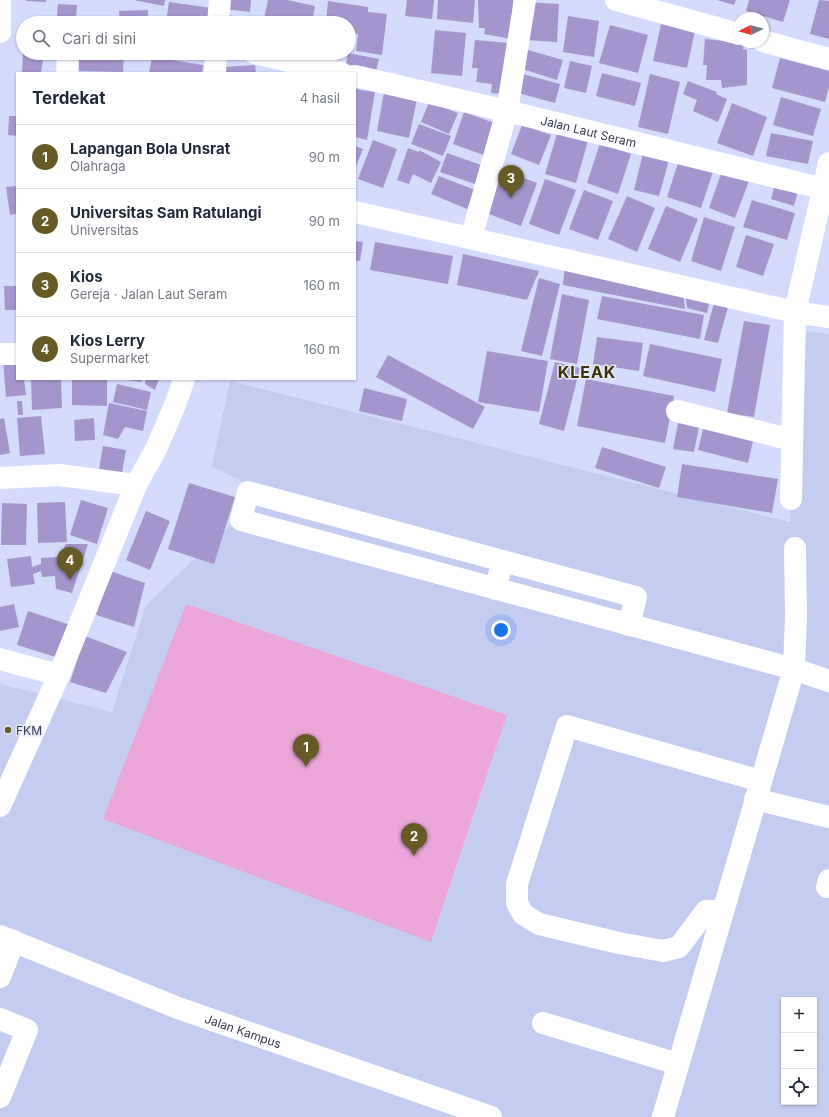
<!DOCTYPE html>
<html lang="id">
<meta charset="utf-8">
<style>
body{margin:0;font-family:Inter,sans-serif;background:#f2f2f3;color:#1f2937}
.controls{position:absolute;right:12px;bottom:12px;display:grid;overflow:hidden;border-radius:0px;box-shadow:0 1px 3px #0004}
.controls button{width:36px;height:36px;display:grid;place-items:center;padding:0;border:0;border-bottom:1px solid #e0e1e3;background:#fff;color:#1f2937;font:20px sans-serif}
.compass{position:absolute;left:733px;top:12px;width:36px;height:36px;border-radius:50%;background:#fff;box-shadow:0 1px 3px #0004;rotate:265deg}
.you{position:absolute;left:501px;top:630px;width:14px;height:14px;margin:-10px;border:3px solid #fff;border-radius:50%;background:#1a73e8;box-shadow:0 0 0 6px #1a73e833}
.badge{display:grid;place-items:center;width:26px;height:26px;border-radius:50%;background:#665b27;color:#fff;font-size:13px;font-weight:700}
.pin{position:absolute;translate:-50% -33px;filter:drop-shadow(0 1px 2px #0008)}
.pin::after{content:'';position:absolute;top:21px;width:14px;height:12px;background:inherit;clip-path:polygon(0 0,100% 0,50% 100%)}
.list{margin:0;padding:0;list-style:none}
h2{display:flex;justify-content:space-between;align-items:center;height:52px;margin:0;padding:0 16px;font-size:17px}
h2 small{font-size:13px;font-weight:400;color:#747a83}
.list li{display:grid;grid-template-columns:26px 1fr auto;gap:12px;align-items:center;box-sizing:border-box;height:64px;padding:0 16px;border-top:1px solid #e0e1e3}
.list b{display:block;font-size:15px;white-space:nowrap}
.list p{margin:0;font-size:13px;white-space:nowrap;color:#747a83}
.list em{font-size:13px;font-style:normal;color:#747a83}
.icon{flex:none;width:22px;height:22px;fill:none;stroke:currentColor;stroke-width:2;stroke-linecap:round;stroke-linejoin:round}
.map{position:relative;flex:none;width:829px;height:1117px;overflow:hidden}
.search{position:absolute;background:#fff;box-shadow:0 1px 3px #0004;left:16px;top:16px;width:340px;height:44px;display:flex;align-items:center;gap:10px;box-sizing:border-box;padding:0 14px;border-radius:22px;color:#747a83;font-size:15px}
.panel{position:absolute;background:#fff;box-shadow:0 1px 3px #0004;left:16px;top:72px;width:340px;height:308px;border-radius:0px}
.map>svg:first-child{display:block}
</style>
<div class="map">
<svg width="829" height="1117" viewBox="0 0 829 1117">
<rect width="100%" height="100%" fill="#d4dbfd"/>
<path fill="#c5ccf1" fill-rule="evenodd" d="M 807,331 L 829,334 L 829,1117 L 0,1117 L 0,684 L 112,712 L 146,605 L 264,493 L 212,466 L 230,381 L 790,522 ZM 784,1000 L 814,1000 L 814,1102 L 784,1102 Z"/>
<path fill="#eba6d9" d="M 186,604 L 507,715 L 431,942 L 103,819 Z"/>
<g fill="#a496cc">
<path d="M 26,0 L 46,0 L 46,2 L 26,1 Z"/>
<path d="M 134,0 L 165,0 L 164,6 Z"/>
<path d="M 224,0 L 251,0 L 250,12 L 223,9 Z"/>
<path d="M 268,0 L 287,0 L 315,6 L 312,23 L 263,23 Z"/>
<path d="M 407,0 L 434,0 L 432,19 L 405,16 Z"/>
<path d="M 438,0 L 475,0 L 473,23 L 437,19 Z"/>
<path d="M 478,0 L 513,0 L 511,39 L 484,34 L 485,28 L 479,28 Z"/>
<path d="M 717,0 L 736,0 L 734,5 Z"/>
<path d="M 749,0 L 790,0 L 783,22 L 746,11 Z"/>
<path d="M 819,0 L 829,1 L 829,39 L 810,34 Z"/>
<path d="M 328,1 L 368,7 L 368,12 L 387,14 L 382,55 L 356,51 L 358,34 L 349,33 L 349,23 L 326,23 Z"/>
<path d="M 169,2 L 211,8 L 208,23 L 166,23 Z"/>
<path d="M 526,2 L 559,4 L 557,42 L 525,40 Z"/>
<path d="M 58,4 L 77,5 L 76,17 L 57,16 Z"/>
<path d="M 148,10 L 148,23 L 120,23 L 119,11 Z"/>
<path d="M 224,14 L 253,21 L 253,23 L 222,23 Z"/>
<path d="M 568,16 L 599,21 L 594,57 L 563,52 Z"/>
<path d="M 661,24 L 695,31 L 687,68 L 653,61 Z"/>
<path d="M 610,25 L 648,35 L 638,73 L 599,63 Z"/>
<path d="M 435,30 L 466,33 L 462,76 L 431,73 Z"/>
<path d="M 705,39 L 744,43 L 743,49 L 747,50 L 747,85 L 722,88 L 721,80 L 706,80 L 707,65 L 703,65 Z"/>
<path d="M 475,40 L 509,43 L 504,94 L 491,93 L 492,84 L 476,82 L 478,68 L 472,68 Z"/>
<path d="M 528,50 L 563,60 L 557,80 L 522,69 Z"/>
<path d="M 23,53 L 44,53 L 41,73 L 22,73 Z"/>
<path d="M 79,53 L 124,54 L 123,72 L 79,71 Z"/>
<path d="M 164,53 L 205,53 L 204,59 L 164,54 Z"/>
<path d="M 323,53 L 338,53 L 337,58 L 322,55 Z"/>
<path d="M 348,53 L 379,59 L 376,71 L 346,64 Z"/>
<path d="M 152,57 L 203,65 L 202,73 L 149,73 Z"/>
<path d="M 780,58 L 829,71 L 829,87 L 825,102 L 772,88 Z"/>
<path d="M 570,61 L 592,66 L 586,93 L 564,88 Z"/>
<path d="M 255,65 L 256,73 L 224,73 L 224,67 Z"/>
<path d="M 602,73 L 641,83 L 635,106 L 596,96 Z"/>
<path d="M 523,74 L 560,84 L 555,103 L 518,93 Z"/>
<path d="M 650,74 L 680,82 L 668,134 L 638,127 Z"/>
<path d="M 688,81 L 717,92 L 716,94 L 727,99 L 718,122 L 693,111 L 697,100 L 683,94 Z"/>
<path d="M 355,89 L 375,92 L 367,140 L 355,137 Z"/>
<path d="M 384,92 L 417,99 L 409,138 L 377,131 Z"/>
<path d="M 781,97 L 821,109 L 813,136 L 773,125 Z"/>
<path d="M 429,102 L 458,113 L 449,134 L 421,122 Z"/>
<path d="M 732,103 L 767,117 L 753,156 L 717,143 Z"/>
<path d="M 464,112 L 497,124 L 486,156 L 453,144 Z"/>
<path d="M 9,116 L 17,116 L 17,136 L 8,135 Z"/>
<path d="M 419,124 L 451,136 L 443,156 L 411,144 Z"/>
<path d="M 522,125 L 551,135 L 539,165 L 511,154 Z"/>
<path d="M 559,127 L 589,137 L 576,183 L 545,174 Z"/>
<path d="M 771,133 L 813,141 L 808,164 L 766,156 Z"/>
<path d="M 373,140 L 397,149 L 383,188 L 358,179 Z"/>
<path d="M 600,143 L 631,154 L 618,194 L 587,183 Z"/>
<path d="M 355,146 L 363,149 L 355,169 Z"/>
<path d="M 408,148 L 419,152 L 419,150 L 441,162 L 431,183 L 413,174 L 409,184 L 397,180 Z"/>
<path d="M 447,153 L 481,165 L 475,184 L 440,172 Z"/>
<path d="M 643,153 L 669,160 L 659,196 L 634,190 Z"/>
<path d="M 679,160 L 713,172 L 701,208 L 667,197 Z"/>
<path d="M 502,170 L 537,183 L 521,226 L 486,213 Z"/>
<path d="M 722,171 L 749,181 L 735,218 L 709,208 Z"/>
<path d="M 439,176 L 475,190 L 467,209 L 431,194 Z"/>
<path d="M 545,179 L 576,190 L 559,235 L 529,224 Z"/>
<path d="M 776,180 L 799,187 L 794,206 L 771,199 Z"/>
<path d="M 17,186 L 17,214 L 10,215 L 6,187 Z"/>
<path d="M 584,190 L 613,201 L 598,240 L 569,229 Z"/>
<path d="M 627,196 L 655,208 L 637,252 L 608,239 Z"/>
<path d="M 752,200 L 795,213 L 787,240 L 743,227 Z"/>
<path d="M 666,206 L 698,219 L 680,262 L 648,249 Z"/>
<path d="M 704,217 L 735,227 L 721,271 L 691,261 Z"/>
<path d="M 746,235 L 774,244 L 763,276 L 736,267 Z"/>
<path d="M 355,241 L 363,242 L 360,261 L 355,261 Z"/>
<path d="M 375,242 L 453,256 L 448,284 L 370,270 Z"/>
<path d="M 463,254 L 539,271 L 527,300 L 457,285 Z"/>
<path d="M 565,263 L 683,291 L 685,309 L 563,285 Z"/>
<path d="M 539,278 L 560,284 L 542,356 L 521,351 Z"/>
<path d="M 4,286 L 17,286 L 17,310 L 5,310 Z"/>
<path d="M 685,292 L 710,300 L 707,313 L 687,308 Z"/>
<path d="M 562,294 L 589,300 L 577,364 L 550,359 Z"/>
<path d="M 602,296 L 704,315 L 700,339 L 597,319 Z"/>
<path d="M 714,303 L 728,307 L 718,343 L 704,340 Z"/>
<path d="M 744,321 L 770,325 L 754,417 L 727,413 Z"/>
<path d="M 597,337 L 643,343 L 639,371 L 593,364 Z"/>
<path d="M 650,344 L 722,359 L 715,392 L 643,376 Z"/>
<path d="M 487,351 L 548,361 L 539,412 L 478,402 Z"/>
<path d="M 388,355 L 485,407 L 473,429 L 376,377 Z"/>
<path d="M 17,358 L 17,379 L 24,379 L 26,395 L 6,397 L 3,360 Z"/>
<path d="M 555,362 L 580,368 L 564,431 L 539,424 Z"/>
<path d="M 31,379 L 61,379 L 62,408 L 32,410 Z"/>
<path d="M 72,379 L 107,379 L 107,406 L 72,405 Z"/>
<path d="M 121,379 L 142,379 L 141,382 Z"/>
<path d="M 146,379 L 159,379 L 155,390 L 145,384 Z"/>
<path d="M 586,379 L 674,396 L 665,443 L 577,426 Z"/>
<path d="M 117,384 L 151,392 L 147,410 L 113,402 Z"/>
<path d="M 364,388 L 407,399 L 402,421 L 359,411 Z"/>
<path d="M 17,401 L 22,401 L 23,415 L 18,415 Z"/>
<path d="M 109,403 L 147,411 L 143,431 L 125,427 L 118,439 L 103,435 Z"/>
<path d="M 41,416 L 45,454 L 20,456 L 17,418 Z"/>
<path d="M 4,418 L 10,453 L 0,455 L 0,419 Z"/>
<path d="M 94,418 L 95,440 L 75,441 L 74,420 Z"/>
<path d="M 678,423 L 699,427 L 694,452 L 673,449 Z"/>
<path d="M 704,425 L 754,437 L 748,463 L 698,450 Z"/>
<path d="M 103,446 L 126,450 L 122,473 L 99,469 Z"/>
<path d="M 602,447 L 666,467 L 659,488 L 595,468 Z"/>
<path d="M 682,464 L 778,479 L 772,513 L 677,497 Z"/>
<path d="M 189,483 L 235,497 L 214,564 L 168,549 Z"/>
<path d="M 81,500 L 108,508 L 97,544 L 70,535 Z"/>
<path d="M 65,502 L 67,542 L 38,543 L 37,503 Z"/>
<path d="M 2,503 L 27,504 L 26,545 L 1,545 Z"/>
<path d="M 146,511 L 170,521 L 150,570 L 126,560 Z"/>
<path d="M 66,544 L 88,544 L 72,593 L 56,589 L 55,576 L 42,577 L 41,571 L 33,574 L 35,584 L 11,587 L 7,559 L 31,556 L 32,567 L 41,564 L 41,558 L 59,557 Z"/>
<path d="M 110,571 L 145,583 L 134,627 L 96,615 Z"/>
<path d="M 14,604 L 19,627 L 0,631 L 0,607 Z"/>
<path d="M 28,611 L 70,625 L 59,658 L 17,645 Z"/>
<path d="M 85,636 L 127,652 L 106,693 L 70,682 Z"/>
</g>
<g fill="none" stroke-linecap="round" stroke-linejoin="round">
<g stroke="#fff" stroke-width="22">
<path d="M 616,0 L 739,34"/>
<path d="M 0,4 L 0,32"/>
<path d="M 218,23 L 220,0"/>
<path d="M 763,41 L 829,59"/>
<path d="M 254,53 L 341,73"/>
<path d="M 67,73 L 68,53"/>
<path d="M 215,73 L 216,53"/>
<path id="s1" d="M 355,76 L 507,111 L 829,190"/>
<path d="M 355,212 L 795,312 L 829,317"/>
<path d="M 471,238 L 507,111 L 525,0"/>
<path d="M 0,354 L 17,354"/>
<path d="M 677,411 L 792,440"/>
<path d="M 0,478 L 59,475 L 136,485"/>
<path d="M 791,499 L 795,312 L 829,163"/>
<path d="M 503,561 L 636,597 L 629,625"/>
<path d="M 495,589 L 503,561 L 248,492 L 241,520 L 794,669 L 829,681"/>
<path d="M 0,659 L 59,675"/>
<path d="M 755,799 L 829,817"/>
<path d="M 0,806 L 59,675 L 136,485 L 156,449 L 175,405 L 184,379"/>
<path d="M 827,887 L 829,880"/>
<path d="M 723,911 L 706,911 L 679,947 L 663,951 L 619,943 L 539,924 L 523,914 L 517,903 L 517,884 L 567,726 L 761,781"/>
<path id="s2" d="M 0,936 L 178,1008 L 491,1117"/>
<path d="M 0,977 L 14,941"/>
<path d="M 0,1019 L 27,1030 L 0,1097"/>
<path d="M 543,1023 L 678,1064"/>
<path d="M 663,1117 L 794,669 L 796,615 L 795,548"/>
</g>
</g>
<circle fill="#665b27" stroke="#e7eaf5" stroke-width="1.5" cx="8" cy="730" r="4"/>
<g text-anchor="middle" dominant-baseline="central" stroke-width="3" stroke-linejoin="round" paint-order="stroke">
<g font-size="12" fill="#363a51" stroke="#e7eaf5">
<text stroke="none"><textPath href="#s1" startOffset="240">Jalan Laut Seram</textPath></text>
<text stroke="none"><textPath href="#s2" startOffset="261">Jalan Kampus</textPath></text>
</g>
<g font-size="12" fill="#363a51" stroke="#e7eaf5" text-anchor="start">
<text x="16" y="730">FKM</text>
</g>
<g font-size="16" font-weight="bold" letter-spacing="1" fill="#3b3206" stroke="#e7eaf5">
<text x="587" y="372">KLEAK</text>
</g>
</g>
</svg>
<div class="controls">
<button>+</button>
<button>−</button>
<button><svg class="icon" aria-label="locate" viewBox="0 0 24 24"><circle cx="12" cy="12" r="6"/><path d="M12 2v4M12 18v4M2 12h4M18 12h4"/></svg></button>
</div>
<svg class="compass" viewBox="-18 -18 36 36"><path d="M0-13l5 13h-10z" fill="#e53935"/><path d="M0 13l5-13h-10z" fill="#747a83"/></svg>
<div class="you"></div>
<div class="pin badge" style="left:306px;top:767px">1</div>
<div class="pin badge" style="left:414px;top:856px">2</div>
<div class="pin badge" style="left:511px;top:198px">3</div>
<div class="pin badge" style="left:70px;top:580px">4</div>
<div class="search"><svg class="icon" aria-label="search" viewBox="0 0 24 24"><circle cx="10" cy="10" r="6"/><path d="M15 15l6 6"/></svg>Cari di sini</div>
<section class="panel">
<h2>Terdekat<small>4 hasil</small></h2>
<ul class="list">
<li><span class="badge">1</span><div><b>Lapangan Bola Unsrat</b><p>Olahraga</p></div><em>90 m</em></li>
<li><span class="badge">2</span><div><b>Universitas Sam Ratulangi</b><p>Universitas</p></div><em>90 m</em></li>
<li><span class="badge">3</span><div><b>Kios</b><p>Gereja · Jalan Laut Seram</p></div><em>160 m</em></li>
<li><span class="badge">4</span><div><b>Kios Lerry</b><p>Supermarket</p></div><em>160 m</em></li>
</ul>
</section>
</div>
